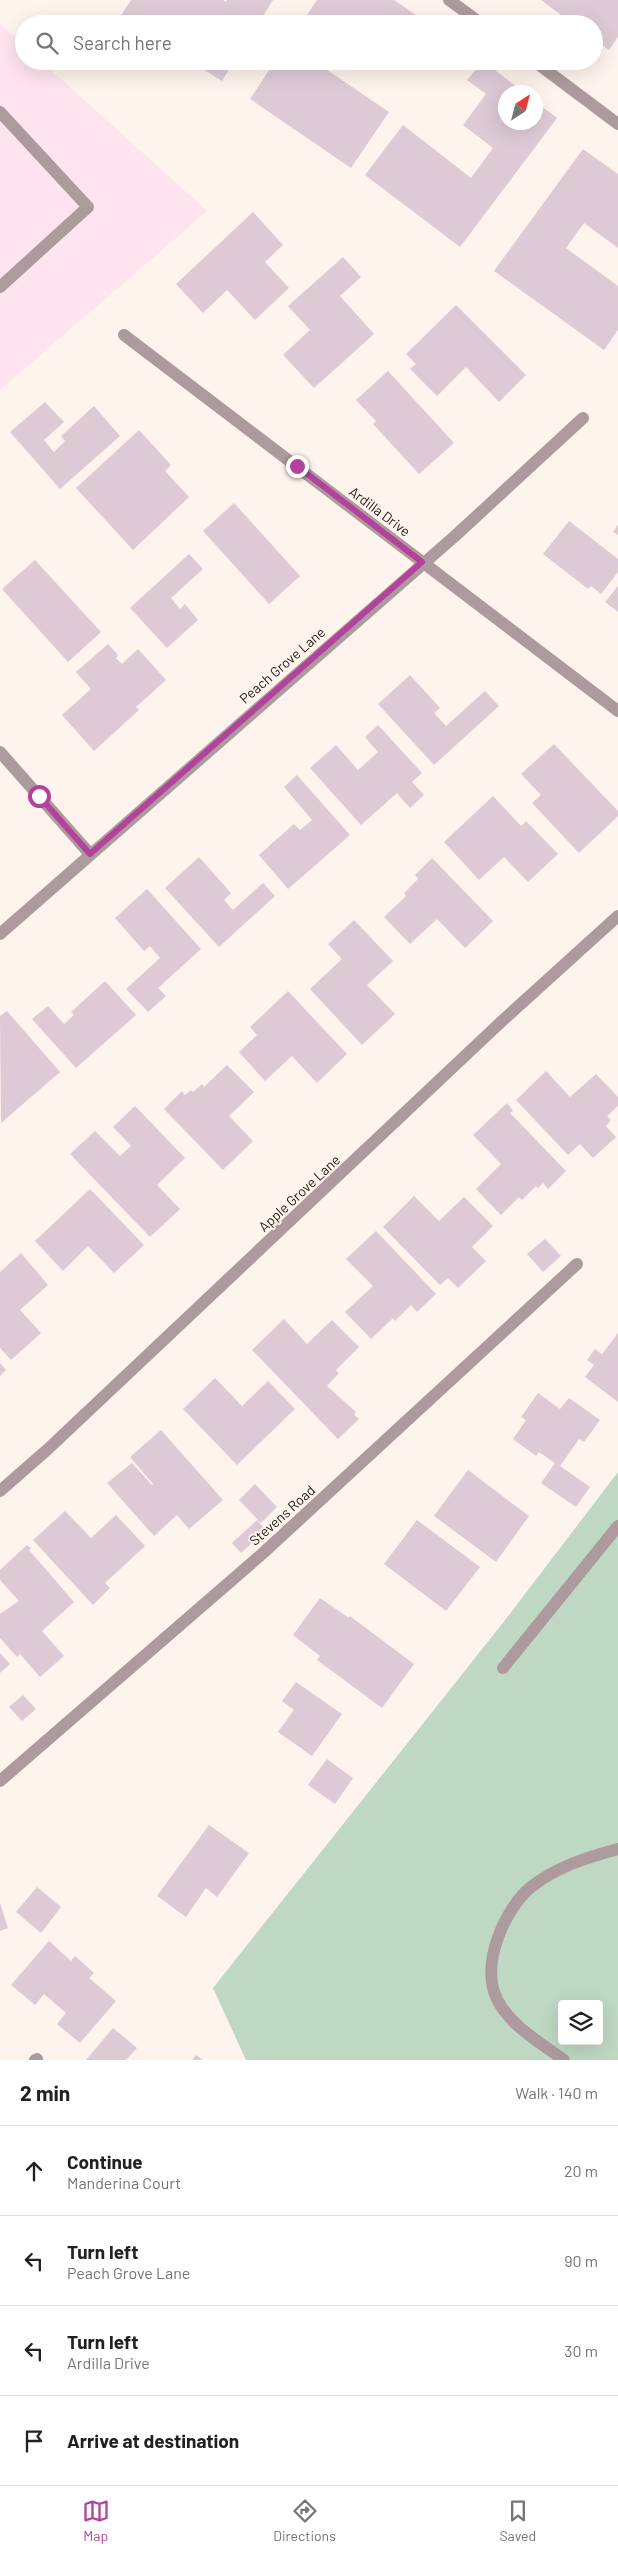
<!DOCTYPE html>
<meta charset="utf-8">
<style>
body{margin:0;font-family:Barlow,sans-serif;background:#f6f6f6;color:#202124}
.controls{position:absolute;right:15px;bottom:15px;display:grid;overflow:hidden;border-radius:5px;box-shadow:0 5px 20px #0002}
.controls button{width:45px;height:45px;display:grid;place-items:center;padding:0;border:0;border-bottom:1px solid #e0e0e0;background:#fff;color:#202124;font:25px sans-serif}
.compass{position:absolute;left:498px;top:85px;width:45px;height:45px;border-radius:50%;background:#fff;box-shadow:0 5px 20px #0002;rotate:36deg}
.stop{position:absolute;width:15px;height:15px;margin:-11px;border:4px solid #b3429d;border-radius:50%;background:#fff}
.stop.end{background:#b3429d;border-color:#fff;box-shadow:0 1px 5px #0008}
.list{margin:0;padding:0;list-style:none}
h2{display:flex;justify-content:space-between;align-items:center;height:65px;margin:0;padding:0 20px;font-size:21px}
h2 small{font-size:16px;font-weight:400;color:#757577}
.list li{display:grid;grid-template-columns:32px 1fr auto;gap:15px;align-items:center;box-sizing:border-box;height:90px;padding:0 20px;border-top:1px solid #e0e0e0}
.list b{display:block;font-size:19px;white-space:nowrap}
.list p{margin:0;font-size:16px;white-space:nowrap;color:#757577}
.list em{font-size:16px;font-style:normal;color:#757577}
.icon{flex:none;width:28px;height:28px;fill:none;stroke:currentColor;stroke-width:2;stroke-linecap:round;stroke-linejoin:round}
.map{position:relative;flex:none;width:618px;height:2060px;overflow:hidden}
.search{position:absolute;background:#fff;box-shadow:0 5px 20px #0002;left:15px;right:15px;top:15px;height:55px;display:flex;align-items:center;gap:12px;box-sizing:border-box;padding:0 18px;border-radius:28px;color:#757577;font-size:19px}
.sheet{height:425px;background:#fff}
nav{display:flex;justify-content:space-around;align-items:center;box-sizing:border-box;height:70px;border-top:1px solid #e0e0e0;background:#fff;font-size:14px;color:#757577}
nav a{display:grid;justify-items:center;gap:2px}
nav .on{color:#b3429d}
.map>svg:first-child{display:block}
</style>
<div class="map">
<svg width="618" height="2060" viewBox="0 0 618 2060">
<rect width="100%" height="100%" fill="#fff3ed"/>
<path fill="#fde4ef" d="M 0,24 L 24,45 L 24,61 L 41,61 L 207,211 L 0,390 Z"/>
<path fill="#bed8c3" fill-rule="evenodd" d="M 618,1472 L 618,2060 L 246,2060 L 213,1988 L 502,1624 ZM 562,2004 L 599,2004 L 599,2041 L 562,2041 Z"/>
<g fill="#decad5">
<path d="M 131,0 L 223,0 L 226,2 L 227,0 L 273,0 L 258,24 L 131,24 L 120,17 Z"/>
<path d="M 317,0 L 394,0 L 416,15 L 410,24 L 301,24 Z"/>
<path d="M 541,0 L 618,0 L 618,37 L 609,50 L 594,39 L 594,24 L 573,24 Z"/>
<path d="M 190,61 L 234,61 L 222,81 Z"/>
<path d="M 275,61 L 314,61 L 389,112 L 351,168 L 250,99 Z"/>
<path d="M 483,61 L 524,92 L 506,92 L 506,122 L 536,122 L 536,102 L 557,118 L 460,247 L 365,175 L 403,125 L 471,178 L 493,148 L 463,125 L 486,94 L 467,80 Z"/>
<path d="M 583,149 L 618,174 L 618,248 L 584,223 L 566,248 L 618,286 L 618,330 L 604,350 L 494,271 Z"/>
<path d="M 253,212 L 283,245 L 265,262 L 289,288 L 255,320 L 227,290 L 203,313 L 176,284 Z"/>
<path d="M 343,257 L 361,277 L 340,296 L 374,334 L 314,388 L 283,355 L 310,330 L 288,306 Z"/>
<path d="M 456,305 L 526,375 L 499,402 L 466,367 L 437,396 L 410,369 L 416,364 L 406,354 Z"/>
<path d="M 388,371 L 454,443 L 419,474 L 373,424 L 376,421 L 356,400 Z"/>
<path d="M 45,402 L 64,422 L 44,440 L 54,452 L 65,441 L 61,436 L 94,406 L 120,436 L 60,489 L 10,432 Z"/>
<path d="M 139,430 L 171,465 L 165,471 L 189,497 L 133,550 L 76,488 Z"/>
<path d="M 234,503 L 300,576 L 269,604 L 203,531 Z"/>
<path d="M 569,521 L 618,559 L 618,572 L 601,594 L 591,586 L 588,589 L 543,554 Z"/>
<path d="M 618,525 L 618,535 L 613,532 Z"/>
<path d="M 189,554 L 203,569 L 171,598 L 180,609 L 185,604 L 198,620 L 167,648 L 130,608 Z"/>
<path d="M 35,560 L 101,632 L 68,662 L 2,589 Z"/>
<path d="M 618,586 L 618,612 L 605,602 Z"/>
<path d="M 108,644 L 118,655 L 116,658 L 122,664 L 138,649 L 166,680 L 136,707 L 139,710 L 94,751 L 62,715 L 91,689 L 76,672 Z"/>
<path d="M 410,675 L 440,708 L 434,713 L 446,726 L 485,691 L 499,706 L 434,765 L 378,704 Z"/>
<path d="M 378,725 L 422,773 L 412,782 L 424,795 L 410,808 L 397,793 L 361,825 L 310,768 L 336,745 L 358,770 L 378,752 L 365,737 Z"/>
<path d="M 554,744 L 618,811 L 618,816 L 579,853 L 532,803 L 541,795 L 521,774 Z"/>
<path d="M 297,775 L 350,835 L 288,889 L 259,855 L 294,824 L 300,830 L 312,820 L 284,787 Z"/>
<path d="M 493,796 L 521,826 L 526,821 L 558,854 L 528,882 L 504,857 L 479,880 L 444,842 Z"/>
<path d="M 199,857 L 231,893 L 224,900 L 233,910 L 263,883 L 275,896 L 219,947 L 165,888 Z"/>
<path d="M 432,858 L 493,921 L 465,948 L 437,919 L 410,944 L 384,917 L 406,896 L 404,893 L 418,879 L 415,875 Z"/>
<path d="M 147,889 L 201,949 L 158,988 L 166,996 L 148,1012 L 126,989 L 160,958 L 150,946 L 144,951 L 115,918 Z"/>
<path d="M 354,920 L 393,961 L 367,985 L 395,1014 L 362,1045 L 310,989 L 342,959 L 328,944 Z"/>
<path d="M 105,981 L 136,1015 L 76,1068 L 32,1019 L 48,1006 L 64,1024 L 74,1015 L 71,1012 Z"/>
<path d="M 288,991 L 347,1054 L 317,1083 L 292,1056 L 265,1081 L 239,1052 L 257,1035 L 250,1027 Z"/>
<path d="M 7,1011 L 60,1072 L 1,1123 L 0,1016 Z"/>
<path d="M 227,1065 L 254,1092 L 229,1116 L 253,1141 L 223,1170 L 164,1109 L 182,1091 L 185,1095 L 191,1090 L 193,1092 L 202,1084 L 204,1087 Z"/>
<path d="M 546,1071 L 570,1097 L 596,1074 L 618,1097 L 618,1106 L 607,1116 L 611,1120 L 606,1126 L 616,1137 L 593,1158 L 580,1144 L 568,1155 L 516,1100 Z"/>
<path d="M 507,1103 L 513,1111 L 510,1113 L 566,1171 L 548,1189 L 543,1183 L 538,1188 L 536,1186 L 522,1200 L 519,1197 L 501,1215 L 476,1189 L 501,1164 L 473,1135 Z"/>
<path d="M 135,1106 L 185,1158 L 157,1185 L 180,1209 L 150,1237 L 70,1154 L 95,1131 L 120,1156 L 131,1146 L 113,1127 Z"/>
<path d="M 90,1189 L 144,1245 L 114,1273 L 88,1246 L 63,1271 L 35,1241 Z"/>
<path d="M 414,1196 L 439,1221 L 464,1197 L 493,1226 L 472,1247 L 486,1261 L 458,1288 L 448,1278 L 440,1285 L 383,1227 Z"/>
<path d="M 376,1231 L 436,1294 L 417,1312 L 411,1305 L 395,1321 L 393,1318 L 371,1339 L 345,1312 L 373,1286 L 346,1259 Z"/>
<path d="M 545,1239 L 561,1256 L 543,1272 L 527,1254 Z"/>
<path d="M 21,1253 L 48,1285 L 20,1310 L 41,1333 L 11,1360 L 0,1348 L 0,1272 Z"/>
<path d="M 284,1319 L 307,1344 L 332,1320 L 359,1347 L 336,1370 L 339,1373 L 327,1386 L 356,1412 L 354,1415 L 359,1419 L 338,1439 L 252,1350 Z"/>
<path d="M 618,1333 L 618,1402 L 585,1377 L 594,1365 L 587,1360 L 595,1349 L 602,1354 Z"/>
<path d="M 0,1363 L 6,1370 L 0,1376 Z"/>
<path d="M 215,1378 L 242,1406 L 268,1381 L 295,1409 L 237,1465 L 183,1409 Z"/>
<path d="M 538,1393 L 560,1409 L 569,1398 L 600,1420 L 584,1442 L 579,1439 L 560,1466 L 590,1487 L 576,1507 L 541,1483 L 555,1463 L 539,1452 L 536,1456 L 513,1439 L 526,1420 L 521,1417 Z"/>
<path d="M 161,1430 L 223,1500 L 189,1529 L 177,1515 L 154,1536 L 107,1483 L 132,1463 L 152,1485 L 153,1484 L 130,1457 Z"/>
<path d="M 468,1470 L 529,1516 L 496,1562 L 434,1516 Z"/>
<path d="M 255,1484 L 277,1507 L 261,1523 L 239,1500 Z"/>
<path d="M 65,1511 L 91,1538 L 116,1515 L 145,1546 L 105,1583 L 110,1588 L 93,1605 L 33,1540 Z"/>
<path d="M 257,1520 L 266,1530 L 241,1553 L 232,1543 Z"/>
<path d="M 417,1520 L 480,1567 L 446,1611 L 384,1564 Z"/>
<path d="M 27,1545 L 31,1548 L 29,1550 L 74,1602 L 42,1631 L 64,1656 L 40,1677 L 20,1654 L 17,1657 L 0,1638 L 0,1614 L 19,1601 L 0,1580 L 0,1570 Z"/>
<path d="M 320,1598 L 349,1618 L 350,1616 L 414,1664 L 382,1708 L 317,1660 L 320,1656 L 293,1635 Z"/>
<path d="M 0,1653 L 10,1664 L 0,1673 Z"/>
<path d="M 296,1682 L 342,1714 L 312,1756 L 278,1732 L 294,1710 L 282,1701 Z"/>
<path d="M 23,1695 L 36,1709 L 22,1721 L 9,1707 Z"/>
<path d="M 327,1759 L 353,1778 L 335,1804 L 308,1785 Z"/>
<path d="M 209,1825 L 249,1853 L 217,1897 L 206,1888 L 186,1917 L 157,1896 Z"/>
<path d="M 37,1887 L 61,1907 L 41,1933 L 16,1912 Z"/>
<path d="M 0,1903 L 8,1928 L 0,1931 Z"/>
<path d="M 49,1941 L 71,1961 L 75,1956 L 94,1973 L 89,1978 L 116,2001 L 80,2043 L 57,2024 L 66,2013 L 44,1994 L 35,2005 L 11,1985 Z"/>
<path d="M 113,2028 L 137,2048 L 126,2060 L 86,2060 Z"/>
<path d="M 196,2055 L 203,2060 L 192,2060 Z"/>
</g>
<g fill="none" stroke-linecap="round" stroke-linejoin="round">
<g stroke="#ad9a9c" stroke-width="12">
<path d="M 449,0 L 482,24"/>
<path d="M 534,61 L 618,124"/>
<path d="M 0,112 L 88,207 L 0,287"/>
<path d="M 124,335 L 618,711"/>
<path d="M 0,752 L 90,854"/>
<path d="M 0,934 L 455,536 L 583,418"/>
<path d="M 0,1491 L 48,1449 L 502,1021 L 618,916"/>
<path d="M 503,1668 L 618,1526"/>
<path d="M 0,1781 L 262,1554 L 577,1264"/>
<path d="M 35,2060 L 37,2059"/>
<path d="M 564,2060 C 541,2043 510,2026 497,1999 C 480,1966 504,1909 531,1887 C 556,1867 588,1857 618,1849"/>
</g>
</g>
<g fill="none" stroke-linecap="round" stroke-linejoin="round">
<path stroke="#b3429d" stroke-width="6" d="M 39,796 L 90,854 L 422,562 L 297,466"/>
</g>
<g text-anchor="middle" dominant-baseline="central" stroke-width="4" stroke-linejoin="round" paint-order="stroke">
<g font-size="14" fill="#201a16" stroke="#fff3ed">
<text transform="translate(380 511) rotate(37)">Ardilla Drive</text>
<text transform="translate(282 665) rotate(-41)">Peach Grove Lane</text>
<text transform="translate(299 1193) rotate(-43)">Apple Grove Lane</text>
<text transform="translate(282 1515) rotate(-42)">Stevens Road</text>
</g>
</g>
</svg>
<div class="controls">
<button><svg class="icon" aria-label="layers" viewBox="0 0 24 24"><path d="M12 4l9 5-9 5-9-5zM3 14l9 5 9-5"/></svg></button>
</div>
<svg class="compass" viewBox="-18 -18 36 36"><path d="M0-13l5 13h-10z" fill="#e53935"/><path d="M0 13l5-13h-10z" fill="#757577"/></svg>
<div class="stop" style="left:39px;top:796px"></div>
<div class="stop end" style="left:297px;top:466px"></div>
<div class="search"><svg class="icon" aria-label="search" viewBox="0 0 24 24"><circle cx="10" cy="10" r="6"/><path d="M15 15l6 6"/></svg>Search here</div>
</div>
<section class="sheet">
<h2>2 min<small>Walk · 140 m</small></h2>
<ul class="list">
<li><svg class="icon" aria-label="ahead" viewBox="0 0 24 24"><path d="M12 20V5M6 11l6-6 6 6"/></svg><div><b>Continue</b><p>Manderina Court</p></div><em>20 m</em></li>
<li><svg class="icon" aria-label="left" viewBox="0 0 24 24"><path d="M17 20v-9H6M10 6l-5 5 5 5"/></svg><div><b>Turn left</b><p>Peach Grove Lane</p></div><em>90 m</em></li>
<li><svg class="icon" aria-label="left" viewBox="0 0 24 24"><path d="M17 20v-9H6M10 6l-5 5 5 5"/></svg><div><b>Turn left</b><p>Ardilla Drive</p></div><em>30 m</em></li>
<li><svg class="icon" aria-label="arrive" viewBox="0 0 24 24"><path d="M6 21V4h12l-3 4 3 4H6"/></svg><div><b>Arrive at destination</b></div></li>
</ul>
</section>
<nav>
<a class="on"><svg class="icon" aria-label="map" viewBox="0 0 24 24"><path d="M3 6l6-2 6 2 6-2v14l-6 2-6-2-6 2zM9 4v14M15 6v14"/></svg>Map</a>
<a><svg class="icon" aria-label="directions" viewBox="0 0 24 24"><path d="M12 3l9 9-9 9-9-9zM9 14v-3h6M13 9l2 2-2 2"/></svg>Directions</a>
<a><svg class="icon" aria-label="saved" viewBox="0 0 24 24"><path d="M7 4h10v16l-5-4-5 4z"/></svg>Saved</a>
</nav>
